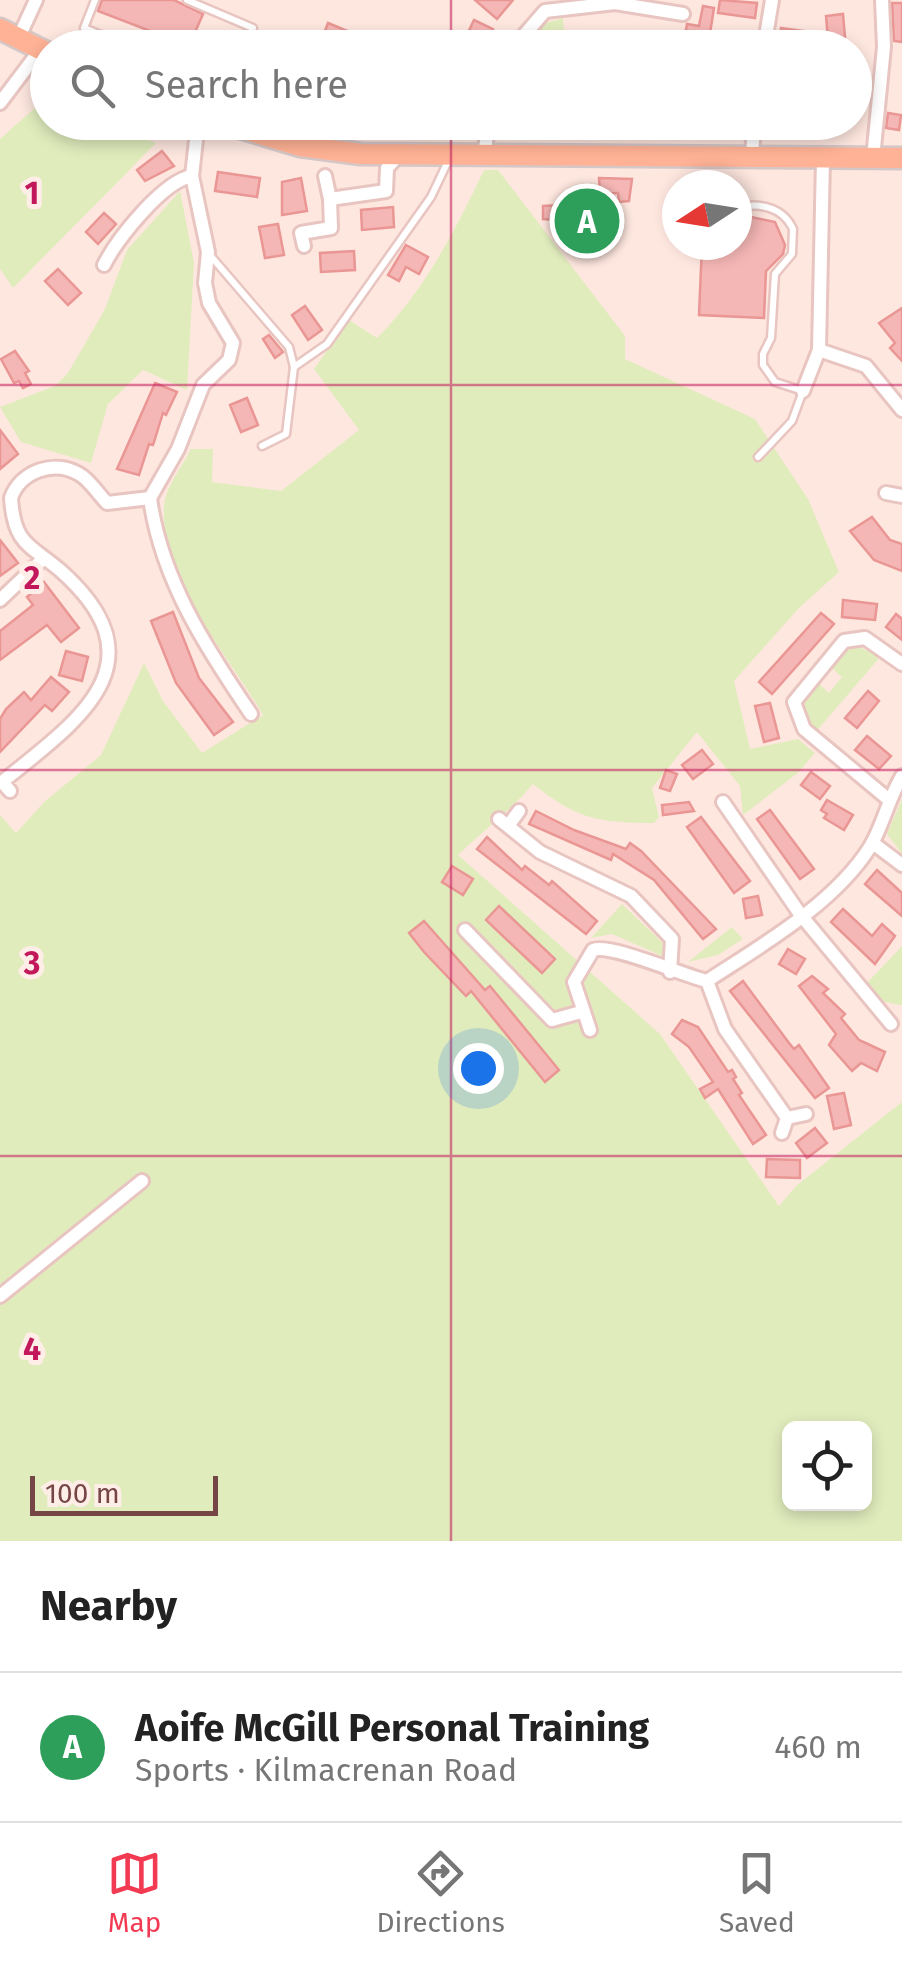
<!DOCTYPE html>
<meta charset="utf-8">
<style>
body{margin:0;font-family:"Fira Sans",sans-serif;background:#f6f6f6;color:#222}
.controls{position:absolute;right:30px;bottom:30px;display:grid;overflow:hidden;border-radius:15px;box-shadow:0 5px 15px #0003}
.controls button{width:90px;height:90px;display:grid;place-items:center;padding:0;border:0;border-bottom:2px solid #e0e0e0;background:#fff;color:#222;font:50px sans-serif}
.compass{position:absolute;left:662px;top:170px;width:90px;height:90px;border-radius:50%;background:#fff;box-shadow:0 5px 15px #0003;rotate:258deg}
.scale{position:absolute;left:30px;bottom:25px;width:188px;box-sizing:border-box;padding-left:10px;border:5px solid #764545;border-top:0;font-size:28px;line-height:35px;white-space:nowrap;color:#764545;-webkit-text-stroke:8px #ffede7;paint-order:stroke}
.you{position:absolute;left:478px;top:1068px;width:35px;height:35px;margin:-25px;border:8px solid #fff;border-radius:50%;background:#1a73e8;box-shadow:0 0 0 15px #1a73e833}
.badge{display:grid;place-items:center;width:65px;height:65px;border-radius:50%;background:#f23a53;color:#fff;font-size:32px;font-weight:700}
.pin{position:absolute;translate:-50% -50%;border:5px solid #fff;box-shadow:0 2px 10px #0006}
.list{margin:0;padding:0;list-style:none}
h2{display:flex;justify-content:space-between;align-items:center;height:130px;margin:0;padding:0 40px;font-size:42px}
h2 small{font-size:32px;font-weight:400;color:#767676}
.list li{display:grid;grid-template-columns:65px 1fr auto;gap:30px;align-items:center;box-sizing:border-box;height:150px;padding:0 40px;border-top:2px solid #e0e0e0}
.list b{display:block;font-size:38px;white-space:nowrap}
.list p{margin:0;font-size:32px;white-space:nowrap;color:#767676}
.list em{font-size:32px;font-style:normal;color:#767676}
.icon{flex:none;width:55px;height:55px;fill:none;stroke:currentColor;stroke-width:2;stroke-linecap:round;stroke-linejoin:round}
.map{position:relative;flex:none;width:902px;height:1541px;overflow:hidden}
.search{position:absolute;background:#fff;box-shadow:0 5px 15px #0003;left:30px;right:30px;top:30px;height:110px;display:flex;align-items:center;gap:25px;box-sizing:border-box;padding:0 35px;border-radius:55px;color:#767676;font-size:38px}
.sheet{height:280px;background:#fff}
nav{display:flex;justify-content:space-around;align-items:center;box-sizing:border-box;height:140px;border-top:2px solid #e0e0e0;background:#fff;font-size:28px;color:#767676}
nav a{display:grid;justify-items:center;gap:5px}
nav .on{color:#f23a53}
.map>svg:first-child{display:block}
</style>
<div class="map">
<svg width="902" height="1541" viewBox="0 0 902 1541">
<rect width="100%" height="100%" fill="#fee7df"/>
<g fill="#e1ecbd" fill-rule="evenodd">
<path d="M 563,18 L 565,47 L 519,48 L 537,26 Z"/>
<path d="M 46,98 L 48,122 L 106,123 L 156,143 L 13,288 L 0,269 L 0,139 Z"/>
<path d="M 484,170 L 498,170 L 625,336 L 625,359 L 755,419 L 808,499 L 839,572 L 799,608 L 734,681 L 750,749 L 798,739 L 815,753 L 799,772 L 743,815 L 740,786 L 697,732 L 652,788 L 659,817 L 654,823 C 599,823 576,819 533,784 C 510,811 484,830 458,855 L 660,1034 L 779,1206 L 796,1186 L 902,1102 L 902,1541 L 0,1541 L 0,815 L 16,833 L 44,802 L 101,755 L 144,663 L 163,701 L 202,753 L 263,715 C 229,655 159,579 164,506 C 165,488 183,465 191,449 L 213,449 L 212,482 L 281,491 L 359,430 L 314,369 L 349,320 L 377,338 C 425,290 455,231 484,170 ZM 790,1428 L 864,1428 L 864,1504 L 790,1504 Z"/>
<path d="M 180,191 L 194,263 L 187,390 L 143,370 L 108,404 L 91,463 L 21,442 L 0,407 L 55,386 L 68,373 L 105,309 L 127,250 Z"/>
<path d="M 857,646 L 880,657 L 814,734 L 807,726 L 801,702 L 817,682 L 829,693 L 842,677 L 833,669 L 819,679 L 848,648 Z"/>
<path d="M 902,799 L 902,854 L 887,834 Z"/>
<path d="M 622,904 L 662,942 L 666,949 L 662,956 L 612,934 L 591,938 Z"/>
<path d="M 732,927 L 743,939 L 718,955 L 688,962 Z"/>
<path d="M 902,946 L 902,1004 L 900,1005 L 882,1001 L 867,983 Z"/>
</g>
<g fill="#f5b7b5" stroke="#e99694" stroke-width="2.5">
<path d="M 102,0 L 174,0 L 203,14 L 189,46 L 98,11 Z"/>
<path d="M 475,0 L 513,0 L 497,19 Z"/>
<path d="M 720,0 L 757,3 L 755,18 L 718,13 Z"/>
<path d="M 892,3 L 902,3 L 902,42 L 894,41 Z"/>
<path d="M 703,6 L 714,8 L 708,46 L 684,42 L 687,24 L 699,26 Z"/>
<path d="M 843,14 L 845,37 L 828,39 L 826,16 Z"/>
<path d="M 474,20 L 493,29 L 485,48 L 464,41 Z"/>
<path d="M 328,23 L 357,35 L 353,47 L 324,45 L 321,41 Z"/>
<path d="M 781,28 L 804,31 L 802,47 L 778,44 Z"/>
<path d="M 597,32 L 665,33 L 666,48 L 574,48 L 573,35 Z"/>
<path d="M 888,113 L 901,115 L 899,130 L 886,128 Z"/>
<path d="M 162,151 L 174,166 L 145,181 L 137,170 Z"/>
<path d="M 218,172 L 260,178 L 257,197 L 215,191 Z"/>
<path d="M 301,178 L 307,211 L 282,215 L 282,182 Z"/>
<path d="M 599,178 L 632,179 L 629,201 L 619,202 L 618,193 L 600,194 Z"/>
<path d="M 563,205 L 568,208 L 568,221 L 543,219 L 543,206 Z"/>
<path d="M 393,207 L 394,227 L 362,230 L 361,210 Z"/>
<path d="M 104,213 L 116,224 L 98,244 L 86,232 Z"/>
<path d="M 751,217 L 775,222 L 785,245 L 783,254 L 766,271 L 764,318 L 699,315 L 702,245 L 737,245 L 737,224 Z"/>
<path d="M 278,224 L 284,255 L 265,258 L 259,227 Z"/>
<path d="M 406,245 L 428,257 L 419,274 L 406,267 L 399,281 L 388,275 Z"/>
<path d="M 354,251 L 355,270 L 321,272 L 320,253 Z"/>
<path d="M 58,269 L 81,293 L 68,305 L 45,281 Z"/>
<path d="M 305,306 L 322,330 L 308,340 L 292,315 Z"/>
<path d="M 902,308 L 902,361 L 890,348 L 895,343 L 879,323 Z"/>
<path d="M 269,335 L 283,352 L 275,358 L 263,339 Z"/>
<path d="M 15,351 L 29,371 L 25,373 L 31,384 L 23,388 L 19,381 L 14,383 L 1,359 Z"/>
<path d="M 155,383 L 177,392 L 166,415 L 163,413 L 153,445 L 149,444 L 139,475 L 117,469 Z"/>
<path d="M 247,398 L 258,425 L 241,432 L 230,405 Z"/>
<path d="M 0,430 L 18,454 L 0,469 Z"/>
<path d="M 872,517 L 890,540 L 902,544 L 902,571 L 874,560 L 850,531 Z"/>
<path d="M 0,540 L 18,563 L 0,576 Z"/>
<path d="M 44,582 L 79,628 L 61,642 L 47,625 L 0,660 L 0,631 L 33,605 L 27,597 Z"/>
<path d="M 843,600 L 877,604 L 875,620 L 842,617 Z"/>
<path d="M 173,612 L 199,678 L 233,722 L 214,735 L 176,683 L 151,621 Z"/>
<path d="M 821,613 L 834,624 L 772,694 L 759,682 Z"/>
<path d="M 896,614 L 902,619 L 902,640 L 886,627 Z"/>
<path d="M 66,651 L 88,657 L 82,681 L 59,675 Z"/>
<path d="M 51,677 L 69,692 L 52,711 L 45,705 L 0,752 L 0,719 L 6,709 L 24,692 L 31,700 Z"/>
<path d="M 868,691 L 879,701 L 857,728 L 845,718 Z"/>
<path d="M 770,703 L 779,738 L 764,742 L 755,706 Z"/>
<path d="M 867,736 L 891,756 L 879,769 L 855,750 Z"/>
<path d="M 702,750 L 713,764 L 693,779 L 682,765 Z"/>
<path d="M 666,770 L 677,774 L 670,791 L 660,788 Z"/>
<path d="M 811,772 L 830,786 L 820,799 L 801,785 Z"/>
<path d="M 827,800 L 853,815 L 844,830 L 824,818 L 827,814 L 821,810 Z"/>
<path d="M 689,802 L 694,811 L 663,815 L 662,805 Z"/>
<path d="M 770,810 L 814,869 L 800,879 L 757,819 Z"/>
<path d="M 536,811 L 574,830 L 626,849 L 630,843 L 641,851 L 716,929 L 703,939 L 654,880 L 613,854 L 611,860 L 529,824 Z"/>
<path d="M 701,817 L 750,881 L 734,893 L 687,827 Z"/>
<path d="M 487,837 L 522,870 L 525,866 L 549,885 L 552,881 L 597,921 L 586,934 L 477,849 Z"/>
<path d="M 452,866 L 473,879 L 463,895 L 442,882 Z"/>
<path d="M 877,870 L 902,893 L 902,916 L 865,884 Z"/>
<path d="M 758,896 L 762,915 L 746,918 L 743,899 Z"/>
<path d="M 499,906 L 555,959 L 542,973 L 486,920 Z"/>
<path d="M 843,909 L 872,936 L 882,924 L 895,936 L 875,964 L 831,922 Z"/>
<path d="M 424,921 L 485,990 L 490,986 L 559,1070 L 545,1082 L 471,991 L 466,996 L 424,952 L 409,933 Z"/>
<path d="M 788,949 L 805,959 L 796,974 L 779,964 Z"/>
<path d="M 812,976 L 828,989 L 823,993 L 845,1014 L 841,1018 L 859,1040 L 885,1052 L 877,1071 L 861,1063 L 852,1071 L 829,1045 L 836,1034 L 799,986 Z"/>
<path d="M 743,981 L 789,1043 L 794,1049 L 799,1045 L 829,1088 L 815,1098 L 730,991 Z"/>
<path d="M 682,1020 L 698,1027 L 728,1072 L 732,1070 L 736,1077 L 733,1079 L 742,1093 L 739,1095 L 766,1135 L 753,1144 L 718,1089 L 705,1098 L 700,1089 L 713,1082 L 689,1047 L 672,1034 Z"/>
<path d="M 844,1093 L 851,1125 L 834,1129 L 827,1096 Z"/>
<path d="M 815,1128 L 827,1143 L 807,1158 L 796,1143 Z"/>
<path d="M 767,1159 L 800,1160 L 800,1178 L 766,1177 Z"/>
</g>
<g fill="none" stroke-linecap="round" stroke-linejoin="round">
<defs>
<g id="lane">
<path d="M 95,0 L 84,28 L 134,48"/>
<path d="M 187,0 L 253,28 L 245,48"/>
<path d="M 737,208 C 759,202 783,207 793,229 L 792,254 L 775,274 L 771,338 L 763,354 L 763,365 L 775,382 L 803,391 L 792,421 L 758,457"/>
<path d="M 209,254 L 289,347 L 294,367 L 286,434 L 262,446"/>
<path d="M 294,367 L 327,344 L 431,197 L 449,159"/>
</g>
<g id="street">
<path d="M 18,39 L 36,0"/>
<path d="M 513,48 L 545,11 L 615,3 L 683,14"/>
<path d="M 764,48 L 772,0"/>
<path d="M 0,103 L 40,50"/>
<path d="M 484,155 L 489,122"/>
<path d="M 752,158 L 754,122"/>
<path d="M 873,158 L 884,47 L 882,0"/>
<path d="M 325,176 L 330,199"/>
<path d="M 304,246 L 301,233 L 331,228 L 330,199 L 386,191 L 387,168 L 399,155"/>
<path d="M 104,265 C 117,239 163,181 192,176"/>
<path d="M 819,350 L 866,366 L 902,410"/>
<path d="M 803,391 L 819,350 L 823,159"/>
<path d="M 886,493 L 902,496"/>
<path d="M 150,498 L 178,449 L 203,385 L 229,360 L 233,343 L 209,303 L 205,283 L 208,252 L 192,176 L 198,122"/>
<path d="M 0,600 L 42,560"/>
<path d="M 10,791 L 2,782 C 79,720 164,663 61,571 C 31,545 14,546 11,498 C 20,472 53,459 79,474 C 90,480 98,494 107,503 L 150,498 C 161,579 206,648 251,714"/>
<path d="M 888,799 L 804,729 L 794,702 L 844,641 L 865,638 L 902,664"/>
<path d="M 723,802 L 800,914 L 891,1024"/>
<path d="M 499,819 L 540,852 L 631,896 L 672,939 L 670,972"/>
<path d="M 508,826 L 519,811"/>
<path d="M 873,843 L 902,865"/>
<path d="M 465,930 L 552,1020 L 581,1012"/>
<path d="M 707,981 L 725,1029 L 787,1118 L 782,1133"/>
<path d="M 590,1030 L 574,982 L 593,950 C 610,943 682,975 707,981 C 762,945 834,904 870,847 C 883,826 888,799 902,776"/>
<path d="M 787,1118 L 806,1114"/>
<path d="M 0,1296 L 142,1181"/>
</g>
<g id="primary">
<path d="M 0,29 L 48,53"/>
<path d="M 220,122 L 300,146 L 361,154 L 902,158"/>
</g>
</defs>
<use href="#lane" stroke="#e8c5c0" stroke-width="11"/>
<use href="#street" stroke="#e8c5c0" stroke-width="18"/>
<use href="#primary" stroke="#d6c7c7" stroke-width="25"/>
<use href="#lane" stroke="#fff" stroke-width="6"/>
<use href="#street" stroke="#fff" stroke-width="12"/>
<use href="#primary" stroke="#ffb295" stroke-width="20"/>
</g>
<path fill="none" stroke="#c2185b" stroke-width="2.5" stroke-opacity="0.55" d="M 451,0 L 451,48M 451,122 L 451,1541M 0,385 L 902,385M 0,770 L 902,770M 0,1156 L 902,1156"/>
<g font-size="32" text-anchor="middle" font-weight="bold" fill="#c2185b" stroke="#ffede7" stroke-width="10" stroke-linejoin="round" paint-order="stroke">
<text x="32" y="204">1</text>
<text x="32" y="589">2</text>
<text x="32" y="974">3</text>
<text x="32" y="1360">4</text>
</g>
</svg>
<div class="controls">
<button><svg class="icon" aria-label="locate" viewBox="0 0 24 24"><circle cx="12" cy="12" r="6"/><path d="M12 2v4M12 18v4M2 12h4M18 12h4"/></svg></button>
</div>
<svg class="compass" viewBox="-18 -18 36 36"><path d="M0-13l5 13h-10z" fill="#e53935"/><path d="M0 13l5-13h-10z" fill="#767676"/></svg>
<div class="scale">100 m</div>
<div class="you"></div>
<div class="pin badge" style="left:587px;top:221px;background:#2e9e5b">A</div>
<div class="search"><svg class="icon" aria-label="search" viewBox="0 0 24 24"><circle cx="10" cy="10" r="6"/><path d="M15 15l6 6"/></svg>Search here</div>
</div>
<section class="sheet">
<h2>Nearby<small></small></h2>
<ul class="list">
<li><span class="badge" style="background:#2e9e5b">A</span><div><b>Aoife McGill Personal Training</b><p>Sports · Kilmacrenan Road</p></div><em>460 m</em></li>
</ul>
</section>
<nav>
<a class="on"><svg class="icon" aria-label="map" viewBox="0 0 24 24"><path d="M3 6l6-2 6 2 6-2v14l-6 2-6-2-6 2zM9 4v14M15 6v14"/></svg>Map</a>
<a><svg class="icon" aria-label="directions" viewBox="0 0 24 24"><path d="M12 3l9 9-9 9-9-9zM9 14v-3h6M13 9l2 2-2 2"/></svg>Directions</a>
<a><svg class="icon" aria-label="saved" viewBox="0 0 24 24"><path d="M7 4h10v16l-5-4-5 4z"/></svg>Saved</a>
</nav>
